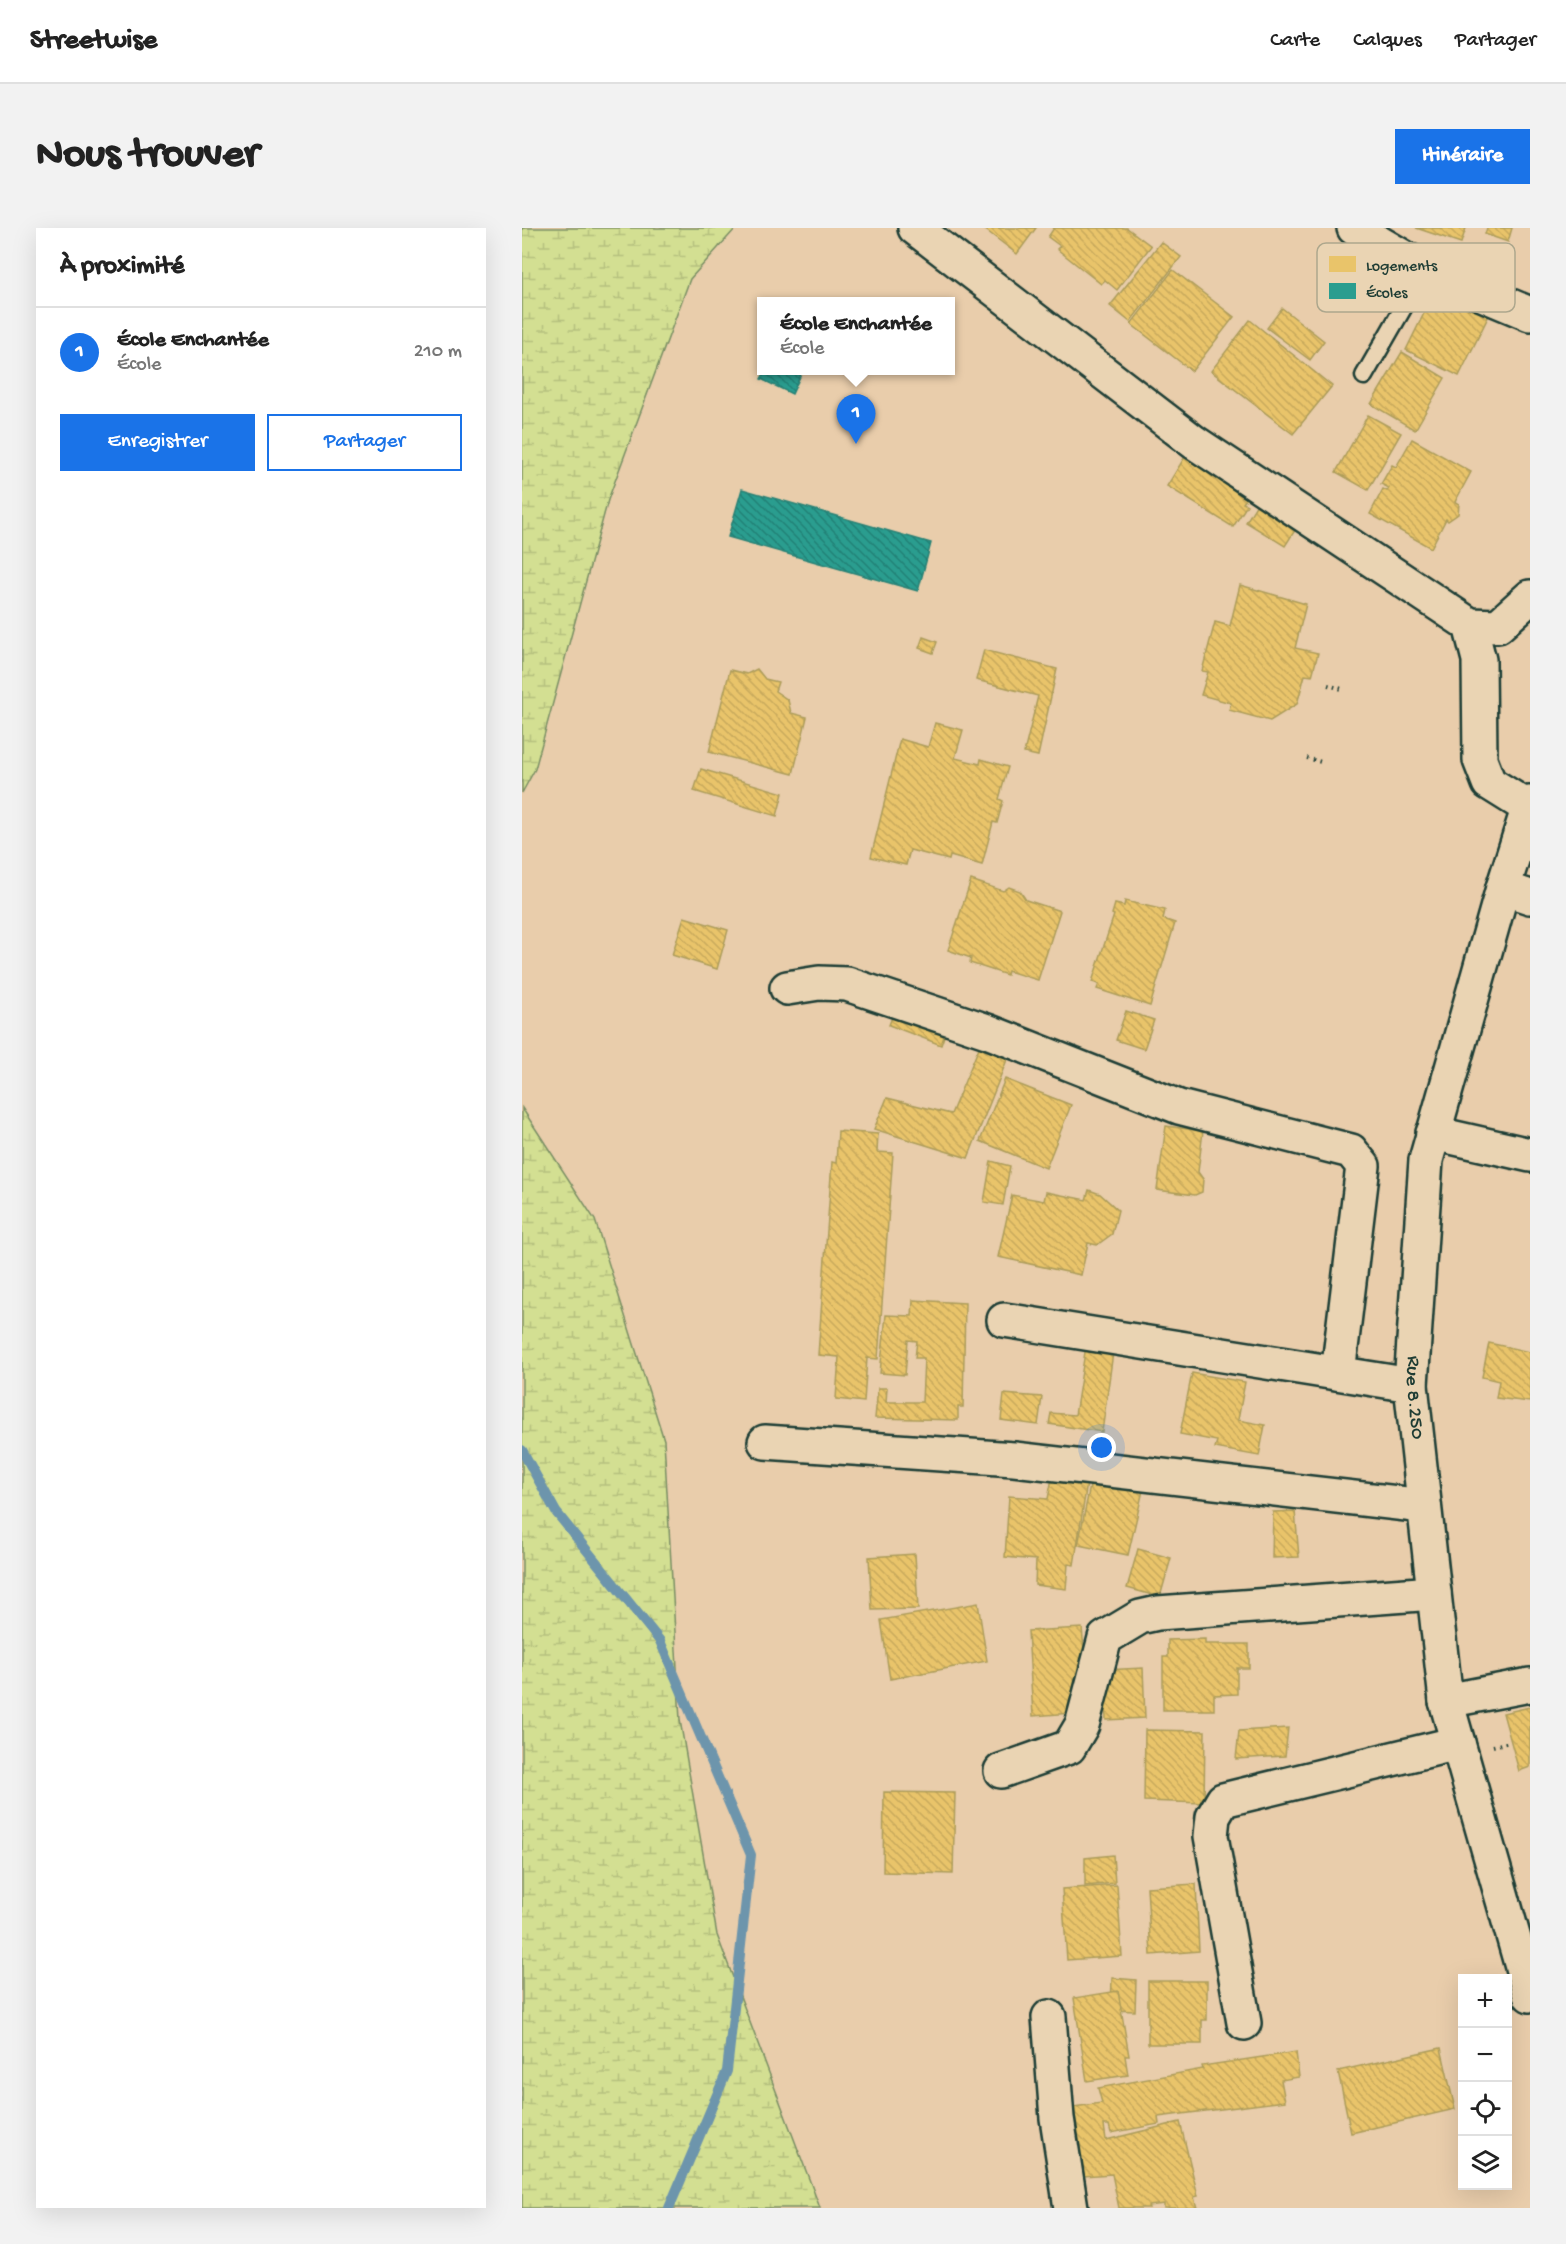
<!DOCTYPE html>
<html lang="fr">
<meta charset="utf-8">
<style>
body{margin:0;font-family:"Gochi Hand",sans-serif;background:#f2f2f2;color:#222}
.controls{position:absolute;right:18px;bottom:18px;display:grid;overflow:hidden;border-radius:0px;box-shadow:0 6px 24px #0002}
.controls button{width:54px;height:54px;display:grid;place-items:center;padding:0;border:0;border-bottom:2px solid #e0e0e0;background:#fff;color:#222;font:30px sans-serif}
.you{position:absolute;left:580px;top:1220px;width:21px;height:21px;margin:-15px;border:4px solid #fff;border-radius:50%;background:#1a73e8;box-shadow:0 0 0 9px #1a73e833}
.badge{display:grid;place-items:center;width:39px;height:39px;border-radius:50%;background:#1a73e8;color:#fff;font-size:20px;font-weight:700}
.pin{position:absolute;translate:-50% -50px;filter:drop-shadow(0 2px 3px #0008)}
.pin::after{content:'';position:absolute;top:32px;width:21px;height:18px;background:inherit;clip-path:polygon(0 0,100% 0,50% 100%)}
.popup{position:absolute;left:235px;top:69px;width:198px;height:78px;box-sizing:border-box;display:grid;place-content:center;border-radius:0px;background:#fff;filter:drop-shadow(0 2px 4px #0005);font-size:20px;white-space:nowrap;color:#767676}
.popup b{font-size:22px;color:#222}
.popup::after{content:'';position:absolute;left:50%;top:100%;margin-left:-12px;border:12px solid transparent;border-top-color:#fff}
.list{margin:0;padding:0;list-style:none}
h2{display:flex;justify-content:space-between;align-items:center;height:78px;margin:0;padding:0 24px;font-size:26px}
h2 small{font-size:20px;font-weight:400;color:#767676}
.list li{display:grid;grid-template-columns:39px 1fr auto;gap:18px;align-items:center;box-sizing:border-box;height:90px;padding:0 24px;border-top:2px solid #e0e0e0}
.list b{display:block;font-size:22px;white-space:nowrap}
.list p{margin:0;font-size:20px;white-space:nowrap;color:#767676}
.list em{font-size:20px;font-style:normal;color:#767676}
.actions{display:flex;gap:12px;padding:18px 24px}
.actions a{flex:1;padding:14px 0;border:2px solid #1a73e8;border-radius:0px;text-align:center;font-size:21px;color:#1a73e8}
.actions .main{background:#1a73e8;color:#fff}
.icon{flex:none;width:33px;height:33px;fill:none;stroke:currentColor;stroke-width:2;stroke-linecap:round;stroke-linejoin:round}
.map{position:relative;flex:none;width:1008px;height:1980px;overflow:hidden;border-radius:0px}
header{display:flex;align-items:center;gap:36px;box-sizing:border-box;height:84px;padding:0 30px;background:#fff;border-bottom:2px solid #e0e0e0}
header strong{font-size:28px}
nav{display:flex;gap:33px;margin-inline-start:auto;font-size:21px}
.intro{display:flex;align-items:center;justify-content:space-between;box-sizing:border-box;height:144px;padding:0 36px}
h1{margin:0;font-size:42px}
.button{padding:15px 27px;border-radius:0px;background:#1a73e8;color:#fff;font-size:21px;font-weight:700}
main{display:flex;gap:36px;padding:0 36px}
aside{flex:1;background:#fff;border-radius:0px;box-shadow:0 6px 24px #0002}
.map>svg:first-child{display:block}
</style>
<header>
<strong>Streetwise</strong>
<nav><a>Carte</a><a>Calques</a><a>Partager</a></nav>
</header>
<div class="intro"><h1>Nous trouver</h1><a class="button">Itinéraire</a></div>
<main>
<aside>
<h2>À proximité<small></small></h2>
<ul class="list">
<li><span class="badge">1</span><div><b>École Enchantée</b><p>École</p></div><em>210 m</em></li>
</ul>
<div class="actions"><a class="main">Enregistrer</a><a>Partager</a></div>
</aside>
<div class="map">
<svg width="1008" height="1980" viewBox="0 0 1008 1980">
<defs>
<pattern id="wetland-marsh" width="20" height="14" patternUnits="userSpaceOnUse" patternTransform="scale(1.5)"><rect width="20" height="14" fill="#d3df92"/><path d="M1 5h8M5 5V1M11 12h8M15 12V8" fill="none" stroke="#b5c07e"/></pattern>
<pattern id="homes-back-hatch" width="6" height="6" patternUnits="userSpaceOnUse" patternTransform="scale(1.5)"><rect width="6" height="6" fill="#e9c46a"/><path d="M-1 5l2 2M0 0l6 6M5-1l2 2" fill="none" stroke="#c7a95c"/></pattern>
<pattern id="schools-back-hatch" width="6" height="6" patternUnits="userSpaceOnUse" patternTransform="scale(1.5)"><rect width="6" height="6" fill="#2a9d8f"/><path d="M-1 5l2 2M0 0l6 6M5-1l2 2" fill="none" stroke="#238176"/></pattern>
</defs>
<rect width="100%" height="100%" fill="#e9cdab"/>
<filter id="ink" filterUnits="userSpaceOnUse"><feTurbulence type="fractalNoise" baseFrequency=".0167" numOctaves="2"/><feDisplacementMap in="SourceGraphic" scale="12" xChannelSelector="R" yChannelSelector="G"/><feConvolveMatrix kernelMatrix="1 2 1 2 8 2 1 2 1" color-interpolation-filters="sRGB"/></filter>
<g filter="url(#ink)">
<g fill="url(#wetland-marsh)" stroke="#798e63" stroke-width="1.5">
<path d="M 0,0 L 214,0 L 168,51 L 86,272 L 13,541 L 0,565 Z"/>
<path d="M 0,880 L 73,992 L 142,1212 L 158,1492 L 195,1707 L 298,1980 L 0,1980 Z"/>
</g>
<g fill="url(#homes-back-hatch)" stroke="#ac9c5a" stroke-width="1.5">
<path d="M 461,0 L 514,0 L 495,26 Z"/>
<path d="M 532,0 L 605,0 L 629,18 L 595,62 L 583,52 L 579,56 L 535,21 L 538,18 L 526,9 Z"/>
<path d="M 894,0 L 944,0 L 939,15 Z"/>
<path d="M 965,0 L 990,0 L 986,14 L 963,6 Z"/>
<path d="M 639,14 L 659,29 L 608,94 L 588,78 Z"/>
<path d="M 651,42 L 712,89 L 670,143 L 609,96 Z"/>
<path d="M 915,59 L 968,85 L 937,148 L 884,122 Z"/>
<path d="M 760,80 L 802,113 L 788,132 L 745,100 Z"/>
<path d="M 728,92 L 810,158 L 771,206 L 689,143 Z"/>
<path d="M 880,124 L 923,150 L 893,202 L 849,176 Z"/>
<path d="M 846,187 L 879,205 L 846,262 L 814,244 Z"/>
<path d="M 890,211 L 949,244 L 933,274 L 937,276 L 936,286 L 926,293 L 924,291 L 909,320 L 848,286 L 861,261 L 865,263 L 867,260 L 859,256 L 870,237 L 874,239 Z"/>
<path d="M 672,214 L 784,285 L 763,318 L 724,294 L 735,276 L 725,270 L 721,275 L 725,277 L 711,299 L 645,258 Z"/>
<path d="M 718,357 L 784,376 L 773,420 L 796,425 L 790,448 L 783,447 L 775,476 L 748,493 L 707,482 L 709,475 L 679,467 L 686,444 L 680,443 L 693,394 L 708,398 Z"/>
<path d="M 401,409 L 415,414 L 411,425 L 397,420 Z"/>
<path d="M 462,422 L 535,441 L 516,528 L 502,525 L 516,468 L 454,452 Z"/>
<path d="M 235,441 L 243,451 L 256,454 L 253,463 L 266,472 L 269,485 L 285,489 L 271,546 L 187,524 L 208,442 L 225,446 Z"/>
<path d="M 413,495 L 441,502 L 433,530 L 458,536 L 459,531 L 486,539 L 477,571 L 481,573 L 475,595 L 471,594 L 460,637 L 428,628 L 427,632 L 388,622 L 384,637 L 349,629 L 378,511 L 406,519 Z"/>
<path d="M 179,541 L 261,565 L 255,588 L 172,563 Z"/>
<path d="M 449,652 L 481,663 L 487,659 L 498,663 L 504,672 L 538,683 L 516,752 L 486,743 L 485,747 L 448,735 L 449,730 L 426,722 Z"/>
<path d="M 603,673 L 643,682 L 641,691 L 653,695 L 628,778 L 575,761 L 577,756 L 570,754 L 592,687 L 590,686 L 593,676 L 602,678 Z"/>
<path d="M 162,689 L 206,702 L 195,741 L 150,727 Z"/>
<path d="M 377,771 L 428,791 L 419,817 L 367,797 Z"/>
<path d="M 604,783 L 632,792 L 622,821 L 594,812 Z"/>
<path d="M 464,803 L 492,814 L 446,930 L 352,901 L 365,870 L 429,886 Z"/>
<path d="M 483,851 L 549,877 L 524,940 L 458,913 Z"/>
<path d="M 644,898 L 681,903 L 676,944 L 681,951 L 680,964 L 673,967 L 635,962 Z"/>
<path d="M 316,903 L 356,906 L 355,924 L 371,925 L 356,1131 L 345,1130 L 342,1174 L 314,1171 L 317,1129 L 296,1127 L 310,934 L 314,935 Z"/>
<path d="M 469,933 L 488,938 L 481,977 L 462,974 Z"/>
<path d="M 567,962 L 578,966 L 596,982 L 590,1006 L 575,1017 L 566,1015 L 559,1047 L 476,1029 L 490,967 L 522,973 L 524,964 L 564,972 Z"/>
<path d="M 391,1072 L 443,1075 L 441,1179 L 436,1179 L 436,1192 L 353,1190 L 356,1160 L 365,1160 L 364,1174 L 400,1174 L 402,1130 L 393,1130 L 395,1113 L 386,1112 L 383,1147 L 358,1145 L 364,1087 L 390,1088 Z"/>
<path d="M 567,1099 L 594,1103 L 580,1204 L 527,1196 L 529,1185 L 553,1187 Z"/>
<path d="M 967,1115 L 1008,1124 L 1008,1174 L 974,1170 L 977,1153 L 960,1149 Z"/>
<path d="M 670,1145 L 723,1154 L 716,1192 L 743,1197 L 737,1228 L 693,1220 L 695,1213 L 658,1206 Z"/>
<path d="M 482,1166 L 520,1169 L 516,1197 L 479,1192 Z"/>
<path d="M 534,1230 L 568,1236 L 552,1337 L 546,1336 L 544,1361 L 513,1357 L 514,1332 L 483,1329 L 487,1268 L 526,1271 Z"/>
<path d="M 570,1248 L 622,1258 L 606,1327 L 556,1317 Z"/>
<path d="M 773,1283 L 777,1329 L 750,1330 L 751,1284 Z"/>
<path d="M 616,1321 L 649,1330 L 638,1369 L 605,1360 Z"/>
<path d="M 393,1326 L 396,1381 L 350,1382 L 347,1329 Z"/>
<path d="M 456,1375 L 465,1433 L 368,1451 L 359,1392 Z"/>
<path d="M 560,1400 L 566,1465 L 563,1484 L 511,1488 L 506,1403 Z"/>
<path d="M 683,1411 L 683,1416 L 727,1416 L 727,1440 L 715,1440 L 715,1466 L 692,1467 L 692,1482 L 641,1482 L 641,1429 L 646,1429 L 646,1412 Z"/>
<path d="M 621,1440 L 623,1490 L 584,1492 L 582,1442 Z"/>
<path d="M 1008,1479 L 1008,1539 L 997,1543 L 981,1485 Z"/>
<path d="M 766,1500 L 763,1528 L 714,1531 L 717,1503 Z"/>
<path d="M 623,1502 L 683,1503 L 682,1575 L 622,1573 Z"/>
<path d="M 362,1564 L 433,1565 L 431,1646 L 361,1644 Z"/>
<path d="M 591,1627 L 593,1655 L 563,1658 L 563,1630 Z"/>
<path d="M 674,1656 L 677,1723 L 629,1727 L 625,1659 Z"/>
<path d="M 595,1657 L 600,1728 L 545,1732 L 540,1661 Z"/>
<path d="M 590,1750 L 614,1752 L 613,1783 L 589,1782 Z"/>
<path d="M 626,1753 L 685,1753 L 685,1792 L 680,1792 L 680,1816 L 626,1816 Z"/>
<path d="M 596,1763 L 607,1828 L 603,1828 L 606,1847 L 565,1853 L 552,1770 Z"/>
<path d="M 919,1820 L 933,1881 L 829,1905 L 816,1843 Z"/>
<path d="M 774,1824 L 777,1849 L 759,1852 L 763,1873 L 636,1889 L 637,1896 L 589,1905 L 587,1897 L 582,1897 L 584,1912 L 658,1894 L 676,1968 L 672,1969 L 675,1980 L 642,1980 L 642,1976 L 626,1978 L 627,1980 L 597,1980 L 590,1946 L 561,1948 L 552,1879 L 580,1875 L 576,1860 L 681,1841 L 680,1838 Z"/>
</g>
<g fill="url(#schools-back-hatch)" stroke="#278074" stroke-width="1.5">
<path d="M 244,142 L 281,142 L 270,166 L 239,151 Z"/>
<path d="M 220,261 L 409,315 L 396,363 L 206,309 Z"/>
</g>
<g fill="none" stroke-linecap="round" stroke-linejoin="round">
<path stroke="#6d95ac" stroke-width="10" d="M 0,1222 L 34,1284 L 138,1413 L 229,1627 L 205,1843 L 147,1980"/>
<defs>
<path id="service" d="M 842,148 L 903,42"/>
<g id="minor">
<path d="M 393,0 L 672,214 L 948,397 L 976,398 L 1008,369"/>
<path d="M 832,0 L 903,42 L 1008,86"/>
<path d="M 948,397 L 957,432 L 958,532 L 967,555 L 1007,580"/>
<path d="M 981,660 L 1008,669"/>
<path d="M 265,760 L 297,755 L 325,756 L 465,803 L 657,879 L 829,923 L 841,938 L 816,1145"/>
<path d="M 911,905 L 1008,927"/>
<path d="M 482,1092 L 889,1157"/>
<path d="M 243,1214 L 492,1231 L 902,1278"/>
<path d="M 924,1473 L 1008,1457"/>
<path d="M 479,1543 L 547,1519 L 560,1497 L 583,1410 L 618,1389 L 636,1385 L 912,1365"/>
<path d="M 527,1789 L 535,1890 L 549,1980"/>
<path d="M 722,1795 L 689,1608 L 691,1589 L 701,1572 L 936,1515"/>
</g>
<g id="trunk">
<path id="s1" d="M 1008,575 L 981,660 L 904,932 L 889,1157 L 924,1473 L 1008,1767"/>
</g>
</defs>
<use href="#service" stroke="#1f3d34" stroke-width="21"/>
<use href="#minor" stroke="#1f3d34" stroke-width="38"/>
<use href="#trunk" stroke="#1f3d34" stroke-width="38"/>
<g stroke="#1f3d34" stroke-width="4" stroke-dasharray="1.5 4.5" stroke-linecap="butt">
<path d="M 806,457 L 820,461"/>
<path d="M 785,530 L 799,534"/>
<path d="M 971,1518 L 988,1514"/>
</g>
<use href="#service" stroke="#ead4b3" stroke-width="16"/>
<use href="#minor" stroke="#ead4b3" stroke-width="33"/>
<use href="#trunk" stroke="#ead4b3" stroke-width="33"/>
</g>
</g>
<g text-anchor="middle" dominant-baseline="central" stroke-width="6" stroke-linejoin="round" paint-order="stroke">
<g font-size="20" fill="#1f3d34" stroke="#ead4b3">
<text stroke="none"><textPath href="#s1" startOffset="610">Rue 8.250</textPath></text>
</g>
</g>
<rect x="795" y="15" width="198" height="69" rx="9" fill="#ead4b3" stroke="#ada78d" stroke-width="1.5"/>
<rect x="807" y="28" width="27" height="16" fill="#e9c46a"/>
<rect x="807" y="55" width="27" height="16" fill="#2a9d8f"/>
<g font-size="16" fill="#1f3d34">
<text x="844" y="42">Logements</text>
<text x="844" y="69">Écoles</text>
</g>
</svg>
<div class="controls">
<button>+</button>
<button>−</button>
<button><svg class="icon" aria-label="locate" viewBox="0 0 24 24"><circle cx="12" cy="12" r="6"/><path d="M12 2v4M12 18v4M2 12h4M18 12h4"/></svg></button>
<button><svg class="icon" aria-label="layers" viewBox="0 0 24 24"><path d="M12 4l9 5-9 5-9-5zM3 14l9 5 9-5"/></svg></button>
</div>
<div class="you"></div>
<div class="pin badge" style="left:334px;top:216px">1</div>
<div class="popup"><b>École Enchantée</b>École</div>
</div>
</main>
